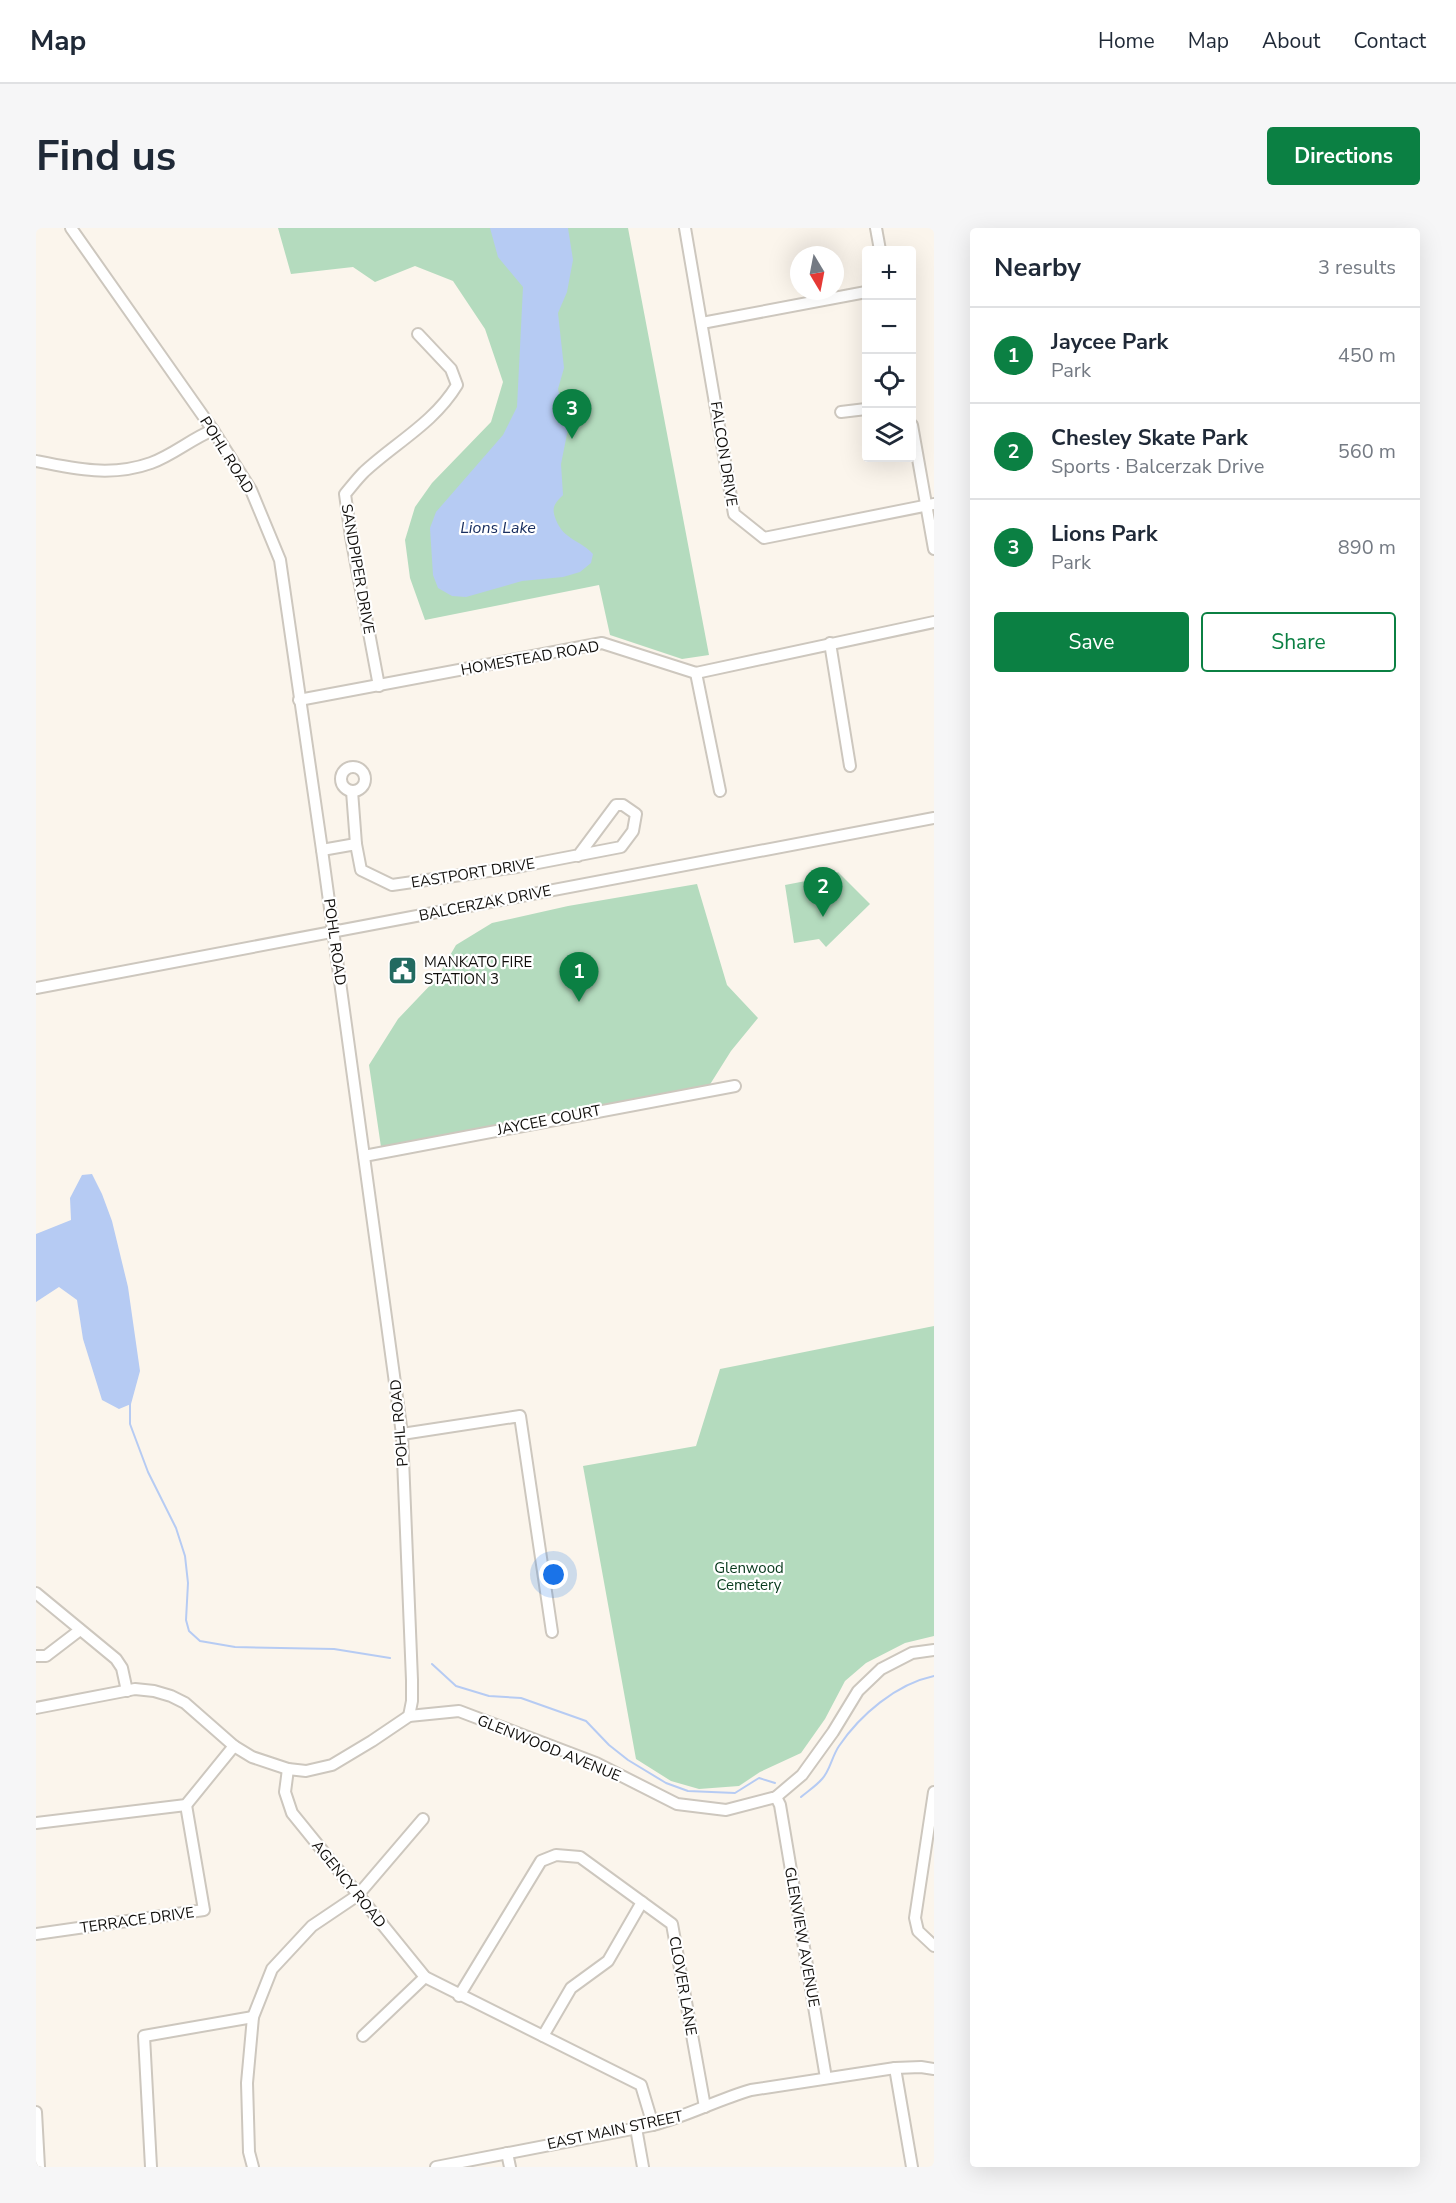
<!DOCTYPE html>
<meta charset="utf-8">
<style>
body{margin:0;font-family:"Nunito Sans",sans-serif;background:#f6f6f7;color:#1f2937}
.controls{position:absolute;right:18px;top:18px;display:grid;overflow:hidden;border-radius:6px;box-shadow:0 6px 24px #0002}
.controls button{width:54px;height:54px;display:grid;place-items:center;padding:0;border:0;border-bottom:2px solid #e0e1e3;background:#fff;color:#1f2937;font:30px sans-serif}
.compass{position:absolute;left:754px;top:18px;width:54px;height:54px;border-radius:50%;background:#fff;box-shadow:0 6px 24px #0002;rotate:170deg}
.you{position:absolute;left:518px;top:1347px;width:21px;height:21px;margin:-15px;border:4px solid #fff;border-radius:50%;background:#1a73e8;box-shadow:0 0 0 9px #1a73e833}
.badge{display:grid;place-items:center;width:39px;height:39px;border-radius:50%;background:#0b8043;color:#fff;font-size:20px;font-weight:700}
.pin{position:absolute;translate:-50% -50px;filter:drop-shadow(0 2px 3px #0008)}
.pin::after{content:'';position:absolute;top:32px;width:21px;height:18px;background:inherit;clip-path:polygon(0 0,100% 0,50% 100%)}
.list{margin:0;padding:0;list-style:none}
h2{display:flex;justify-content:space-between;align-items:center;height:78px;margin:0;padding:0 24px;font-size:26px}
h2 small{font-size:20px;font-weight:400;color:#747a83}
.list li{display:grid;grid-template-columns:39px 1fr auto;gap:18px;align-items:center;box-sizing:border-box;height:96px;padding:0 24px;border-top:2px solid #e0e1e3}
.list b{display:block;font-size:22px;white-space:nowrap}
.list p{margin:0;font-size:20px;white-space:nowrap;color:#747a83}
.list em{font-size:20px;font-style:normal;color:#747a83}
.actions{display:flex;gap:12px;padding:18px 24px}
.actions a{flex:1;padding:14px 0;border:2px solid #0b8043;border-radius:6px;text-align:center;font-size:21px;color:#0b8043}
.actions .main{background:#0b8043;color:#fff}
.icon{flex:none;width:33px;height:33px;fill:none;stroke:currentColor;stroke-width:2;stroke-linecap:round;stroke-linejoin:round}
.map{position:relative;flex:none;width:898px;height:1939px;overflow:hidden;border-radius:6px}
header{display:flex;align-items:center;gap:36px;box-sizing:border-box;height:84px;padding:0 30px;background:#fff;border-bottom:2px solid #e0e1e3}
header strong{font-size:28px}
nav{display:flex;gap:33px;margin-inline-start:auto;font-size:21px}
.intro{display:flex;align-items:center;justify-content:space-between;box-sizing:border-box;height:144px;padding:0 36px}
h1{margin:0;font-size:42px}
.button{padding:15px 27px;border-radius:6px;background:#0b8043;color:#fff;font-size:21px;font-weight:700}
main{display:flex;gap:36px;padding:0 36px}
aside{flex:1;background:#fff;border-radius:6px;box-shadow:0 6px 24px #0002}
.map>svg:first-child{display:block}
</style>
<header>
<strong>Map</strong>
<nav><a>Home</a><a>Map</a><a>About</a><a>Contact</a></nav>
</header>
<div class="intro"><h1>Find us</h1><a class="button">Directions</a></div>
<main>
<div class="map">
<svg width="898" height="1939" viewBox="0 0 898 1939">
<rect width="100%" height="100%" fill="#fbf5ec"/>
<g fill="#b4dbbe">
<path d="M 242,0 L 592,0 L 673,427 L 646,431 L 574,407 L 563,357 L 389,392 L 374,350 L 369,312 L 379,279 L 396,255 L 455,194 L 467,154 L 449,101 L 417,53 L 379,38 L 339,54 L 317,39 L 255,46 Z"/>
<path d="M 802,644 L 834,676 L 790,719 L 783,711 L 758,715 L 749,657 L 775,652 L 779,665 L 781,658 Z"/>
<path d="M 661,656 L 691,757 L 722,790 L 695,823 L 673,858 L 345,919 L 333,837 L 362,791 L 401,750 L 420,717 L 456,695 L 532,678 Z"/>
<path d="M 898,1098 L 898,1408 L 869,1415 L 830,1435 L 809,1453 L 789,1491 L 765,1525 L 724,1544 L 703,1558 L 663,1561 L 635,1553 L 600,1531 L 547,1238 L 660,1218 L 684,1141 Z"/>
</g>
<g fill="#b6cbf3">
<path d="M 454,0 L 532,0 L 537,32 L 531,64 L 522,85 L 528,140 L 522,161 L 532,201 L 525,236 L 527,267 C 518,276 515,280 520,292 C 528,312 543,311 557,326 L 555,335 L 544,344 L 527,349 L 486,353 L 430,369 L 416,368 L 402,360 L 397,347 L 394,300 L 400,284 L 467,207 L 481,179 L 487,59 L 462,29 Z"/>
<path d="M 56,946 L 66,966 L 76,993 L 92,1059 L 104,1143 L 95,1176 L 83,1181 L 66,1172 L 47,1111 L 41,1072 L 23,1059 L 0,1074 L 0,1006 L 35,992 L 34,970 L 46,947 Z"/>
</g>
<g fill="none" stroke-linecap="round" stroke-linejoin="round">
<g stroke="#b6cbf3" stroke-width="2">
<path d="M 94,1174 L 94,1196 L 112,1244 L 140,1300 L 149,1328 L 152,1355 L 150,1392 L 153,1403 L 164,1413 L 199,1419 L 298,1421 L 354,1430"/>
<path d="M 396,1436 L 420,1458 L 453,1468 L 485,1470 L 550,1493 L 573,1517 L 592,1532 L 630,1555 L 652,1563 L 699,1565 L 723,1550 L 739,1555"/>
<path d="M 765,1569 C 772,1563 780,1558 786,1551 C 794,1543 796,1528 803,1518 C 824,1487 860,1456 898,1448"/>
</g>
<defs>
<g id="minor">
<path d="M 35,0 L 177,202 L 215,262 L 244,332 L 286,622 L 366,1206 L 376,1452 L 376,1473 L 373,1488"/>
<path d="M 649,0 L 698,286 L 728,310 L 898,276"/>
<path d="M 840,0 L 844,22"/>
<path d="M 666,95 L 830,64"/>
<path d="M 805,184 L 830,181"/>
<path d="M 876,197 L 898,321"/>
<path d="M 0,233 C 39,241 76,249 115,235 C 137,227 155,211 177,202"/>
<path d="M 794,415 L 814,538"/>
<path d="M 660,445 L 684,563"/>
<path d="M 343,458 L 315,309 L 309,266 C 315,259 321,251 328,244 C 359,215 398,195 421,157 L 415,141 L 382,106"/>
<path d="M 263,472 L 566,415 L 660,445 L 898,394"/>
<circle cx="317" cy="551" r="12"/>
<path d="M 316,563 L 320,616"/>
<path d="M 286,622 L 320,616 L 325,642 L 356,657 L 481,639 L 585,619 L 597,603 L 600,586 L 587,577 L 580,577 L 542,628"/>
<path d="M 0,760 L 898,590"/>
<path d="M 328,928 L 699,858"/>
<path d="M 366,1206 L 484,1188 L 516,1404"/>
<path d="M 0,1365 L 80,1431 L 86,1440 L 91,1463"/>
<path d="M 0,1428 L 10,1428 L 44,1402"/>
<path d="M 0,1480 L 99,1461 L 118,1463 L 135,1468 L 149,1475 L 198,1518 L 216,1529 L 252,1541 L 270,1543 L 296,1537 L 336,1513 L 373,1488 L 423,1483 L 560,1535 L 641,1576 L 690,1582 L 740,1569 L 766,1547 L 797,1504 L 822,1463 L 845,1441 L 876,1425 L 898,1422"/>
<path d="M 252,1541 L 249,1564 L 256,1585 L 389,1749 L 605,1857 L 617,1897"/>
<path d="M 898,1564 L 879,1690 L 882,1703 L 898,1718"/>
<path d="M 740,1569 L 744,1577 L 790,1850"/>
<path d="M 0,1595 L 150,1577 L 198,1518"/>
<path d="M 0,1706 L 168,1682 L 150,1577"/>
<path d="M 423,1768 L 505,1633 L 520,1627 L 544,1629 L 636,1696 L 669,1879"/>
<path d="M 327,1808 L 389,1749"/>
<path d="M 507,1808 L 535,1760 L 572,1733 L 606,1674"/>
<path d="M 859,1840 L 876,1939"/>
<path d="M 0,1884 L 3,1939"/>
<path d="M 600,1900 L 607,1939"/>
<path d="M 471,1925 L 474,1939"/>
<path d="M 115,1939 L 108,1808 L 217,1789"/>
<path d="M 217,1939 L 213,1924 L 211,1855 L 217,1789 L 236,1741 L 276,1698 L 322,1667 L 387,1591"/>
<path d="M 400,1939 L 617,1897 C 651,1888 681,1872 715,1862 L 859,1840 L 885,1839 L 898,1841"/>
</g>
</defs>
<use href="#minor" stroke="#cdc7be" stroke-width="14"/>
<use href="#minor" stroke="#fff" stroke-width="10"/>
</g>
<defs>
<symbol id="civic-square" viewBox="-11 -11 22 22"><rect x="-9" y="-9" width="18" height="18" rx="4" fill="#226a60" stroke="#fff"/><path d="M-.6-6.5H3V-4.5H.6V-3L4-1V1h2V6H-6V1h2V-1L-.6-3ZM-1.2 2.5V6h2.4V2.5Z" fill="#fff"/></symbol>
</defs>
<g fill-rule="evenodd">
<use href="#civic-square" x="350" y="726" width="33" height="33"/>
</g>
<g text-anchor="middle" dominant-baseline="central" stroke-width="4.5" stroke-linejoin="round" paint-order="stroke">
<g font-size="15" fill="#110f0c" stroke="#fff">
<text transform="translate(688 226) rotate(81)">FALCON DRIVE</text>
<text transform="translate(191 227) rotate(58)">POHL ROAD</text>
<text transform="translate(322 341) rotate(80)">SANDPIPER DRIVE</text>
<text transform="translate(494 430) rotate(-10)">HOMESTEAD ROAD</text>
<text transform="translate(437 645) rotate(-9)">EASTPORT DRIVE</text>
<text transform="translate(449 675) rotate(-11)">BALCERZAK DRIVE</text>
<text transform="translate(299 714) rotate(82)">POHL ROAD</text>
<text transform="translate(513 892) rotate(-11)">JAYCEE COURT</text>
<text transform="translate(363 1195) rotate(-95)">POHL ROAD</text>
<text transform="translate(513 1520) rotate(22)">GLENWOOD AVENUE</text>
<text transform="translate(313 1656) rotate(51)">AGENCY ROAD</text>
<text transform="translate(101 1692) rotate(-8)">TERRACE DRIVE</text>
<text transform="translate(766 1709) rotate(80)">GLENVIEW AVENUE</text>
<text transform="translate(647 1758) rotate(80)">CLOVER LANE</text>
<text transform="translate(579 1902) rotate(-12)">EAST MAIN STREET</text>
</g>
<g font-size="15" fill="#110f0c" stroke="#fff" text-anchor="start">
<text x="388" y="734">MANKATO FIRE<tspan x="388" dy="17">STATION 3</tspan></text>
</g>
<g font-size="15" fill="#05371a" stroke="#fff">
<text x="713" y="1340">Glenwood<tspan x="713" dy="17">Cemetery</tspan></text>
</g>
<g font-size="16" font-style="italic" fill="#192f60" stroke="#fff">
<text x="462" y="300">Lions Lake</text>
</g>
</g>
</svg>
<div class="controls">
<button>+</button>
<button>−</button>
<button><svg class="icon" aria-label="locate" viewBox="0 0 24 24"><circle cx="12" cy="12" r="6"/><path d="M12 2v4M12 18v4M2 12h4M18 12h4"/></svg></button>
<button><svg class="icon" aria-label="layers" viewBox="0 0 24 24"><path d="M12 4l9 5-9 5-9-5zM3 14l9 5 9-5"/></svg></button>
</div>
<svg class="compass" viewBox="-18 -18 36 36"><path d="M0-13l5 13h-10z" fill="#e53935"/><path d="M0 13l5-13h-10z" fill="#747a83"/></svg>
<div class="you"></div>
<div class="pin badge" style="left:543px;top:774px">1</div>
<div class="pin badge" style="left:787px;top:689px">2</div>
<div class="pin badge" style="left:536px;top:211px">3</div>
</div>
<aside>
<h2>Nearby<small>3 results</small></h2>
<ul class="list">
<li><span class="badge">1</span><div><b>Jaycee Park</b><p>Park</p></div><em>450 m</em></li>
<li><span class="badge">2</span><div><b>Chesley Skate Park</b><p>Sports · Balcerzak Drive</p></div><em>560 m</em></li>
<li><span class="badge">3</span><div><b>Lions Park</b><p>Park</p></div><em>890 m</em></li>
</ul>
<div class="actions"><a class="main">Save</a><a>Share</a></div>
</aside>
</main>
